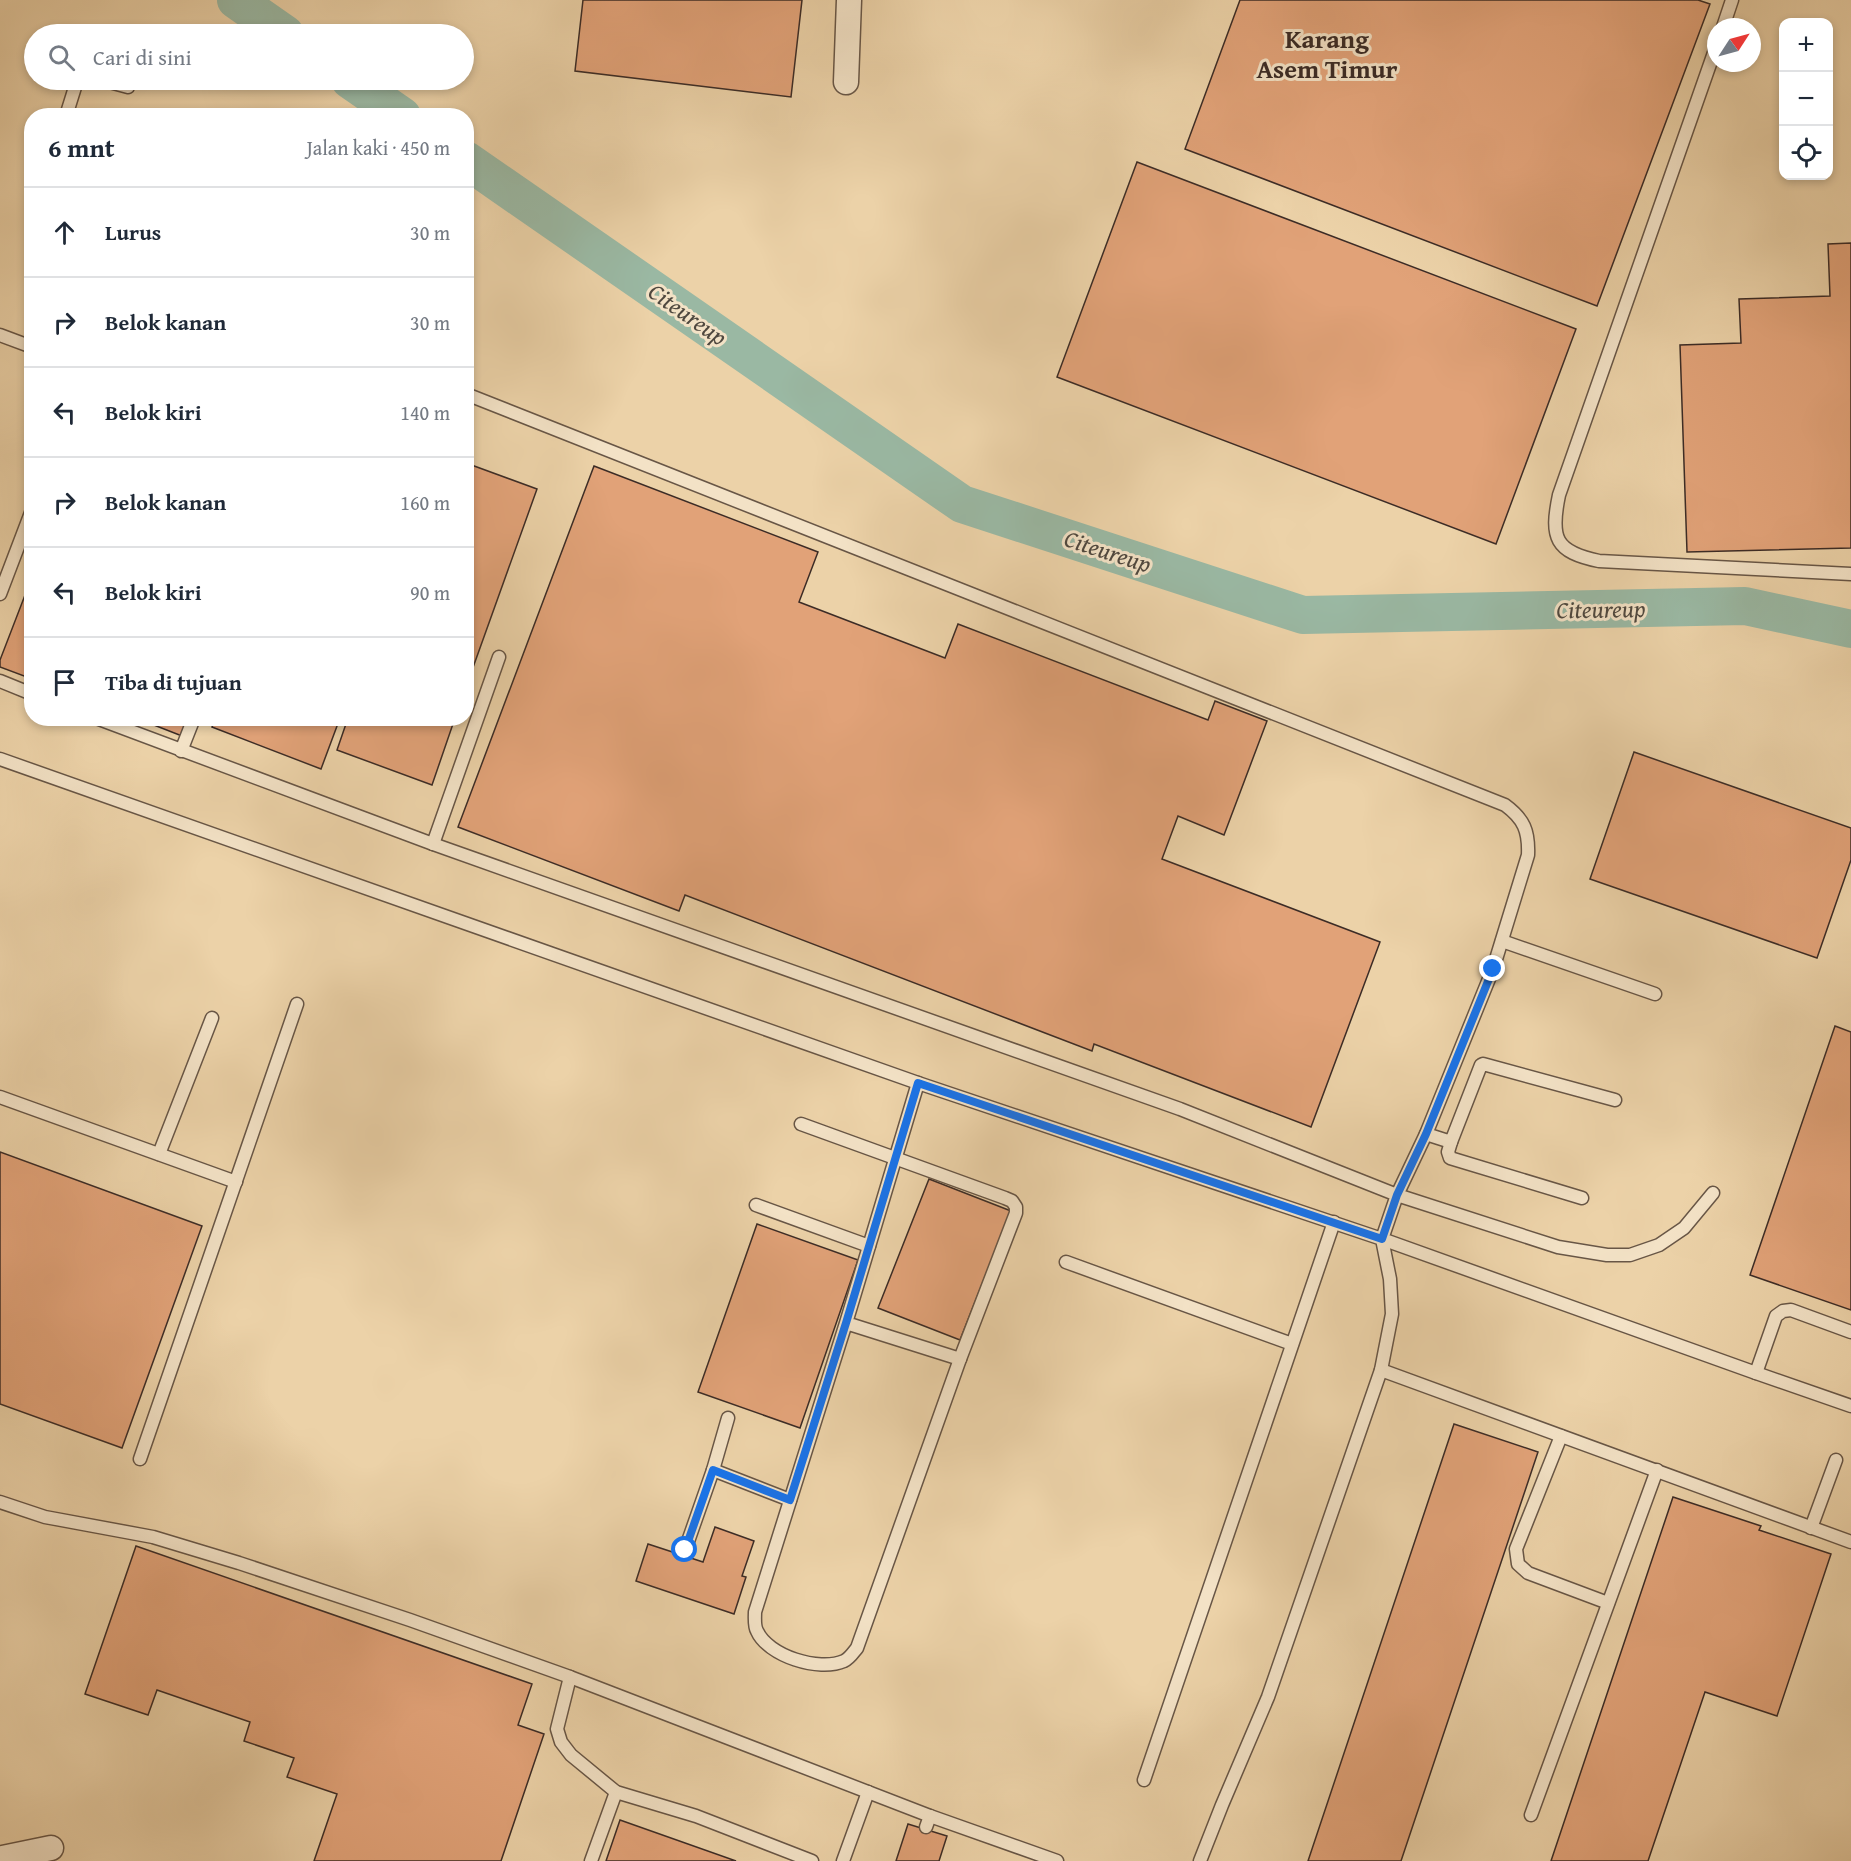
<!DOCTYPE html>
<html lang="id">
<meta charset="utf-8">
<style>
body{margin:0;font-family:"Gentium Book Plus",serif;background:#f2f2f3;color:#1f2937}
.controls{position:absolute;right:18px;top:18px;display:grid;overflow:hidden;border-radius:12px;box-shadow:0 3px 9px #0003}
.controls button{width:54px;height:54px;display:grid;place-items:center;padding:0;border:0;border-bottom:2px solid #e0e1e3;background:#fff;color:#1f2937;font:30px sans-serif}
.compass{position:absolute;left:1707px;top:18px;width:54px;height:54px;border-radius:50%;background:#fff;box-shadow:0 3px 9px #0003;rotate:54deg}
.stop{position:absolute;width:18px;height:18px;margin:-14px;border:4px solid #1a73e8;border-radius:50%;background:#fff}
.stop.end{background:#1a73e8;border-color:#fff;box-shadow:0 2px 6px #0008}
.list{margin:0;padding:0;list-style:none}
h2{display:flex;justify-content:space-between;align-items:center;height:78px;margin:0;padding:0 24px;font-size:26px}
h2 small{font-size:20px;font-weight:400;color:#747a83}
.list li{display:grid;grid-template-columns:39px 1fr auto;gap:18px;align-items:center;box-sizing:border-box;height:90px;padding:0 24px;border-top:2px solid #e0e1e3}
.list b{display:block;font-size:22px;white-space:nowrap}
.list em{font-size:20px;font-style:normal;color:#747a83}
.icon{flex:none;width:33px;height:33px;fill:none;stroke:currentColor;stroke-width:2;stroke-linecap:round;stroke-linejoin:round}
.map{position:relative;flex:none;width:1851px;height:1861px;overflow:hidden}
.search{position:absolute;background:#fff;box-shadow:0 3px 9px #0003;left:24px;top:24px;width:450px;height:66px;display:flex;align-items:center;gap:15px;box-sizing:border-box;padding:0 21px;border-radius:33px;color:#747a83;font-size:22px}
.panel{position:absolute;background:#fff;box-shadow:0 3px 9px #0003;left:24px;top:108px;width:450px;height:618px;border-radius:24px}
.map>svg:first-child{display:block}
</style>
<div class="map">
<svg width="1851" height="1861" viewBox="0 0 1851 1861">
<rect width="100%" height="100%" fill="#ecd2a8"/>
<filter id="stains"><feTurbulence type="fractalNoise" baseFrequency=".00333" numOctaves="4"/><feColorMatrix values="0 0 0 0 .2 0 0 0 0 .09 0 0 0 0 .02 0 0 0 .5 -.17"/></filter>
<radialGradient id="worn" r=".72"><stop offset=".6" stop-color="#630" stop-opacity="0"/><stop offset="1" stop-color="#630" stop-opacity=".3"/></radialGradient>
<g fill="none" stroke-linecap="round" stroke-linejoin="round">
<g stroke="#9ab8a3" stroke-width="38">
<path d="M 236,0 L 285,34"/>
<path d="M 350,80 L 402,116"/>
<path d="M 466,160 L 962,504 L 1303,615 L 1745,606 L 1851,629"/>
</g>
</g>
<g fill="#e1a278" stroke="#3c2c26" stroke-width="1.5">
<path d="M 583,0 L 802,0 L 791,97 L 575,71 Z"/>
<path d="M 1240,0 L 1698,0 L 1710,4 L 1597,306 L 1185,149 Z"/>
<path d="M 1137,162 L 1576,329 L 1496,544 L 1057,377 Z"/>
<path d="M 1851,243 L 1851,548 L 1687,552 L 1680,345 L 1741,343 L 1739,299 L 1830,296 L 1828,244 Z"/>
<path d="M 466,463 L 537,489 L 466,687 Z"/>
<path d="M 594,466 L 818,552 L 799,602 L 945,658 L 958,624 L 1208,720 L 1215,701 L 1267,721 L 1224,835 L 1178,816 L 1162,859 L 1380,942 L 1311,1127 L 1094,1044 L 1092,1051 L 685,895 L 679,911 L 458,827 Z"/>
<path d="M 32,577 L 32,679 L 0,667 L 0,660 Z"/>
<path d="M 136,718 L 188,718 L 182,736 Z"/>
<path d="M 215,718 L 340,718 L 321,769 L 212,727 Z"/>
<path d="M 348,718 L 455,718 L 432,785 L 337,750 Z"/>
<path d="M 1634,752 L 1851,828 L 1851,860 L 1817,958 L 1590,879 Z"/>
<path d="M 1835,1026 L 1851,1032 L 1851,1310 L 1750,1275 Z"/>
<path d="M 0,1152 L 202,1226 L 122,1448 L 0,1404 Z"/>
<path d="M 929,1179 L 1011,1211 L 960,1340 L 878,1308 Z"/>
<path d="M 757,1224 L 858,1260 L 800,1428 L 698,1392 Z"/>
<path d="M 1454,1424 L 1538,1452 L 1401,1861 L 1308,1861 Z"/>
<path d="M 1673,1497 L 1761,1526 L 1759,1530 L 1831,1554 L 1777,1716 L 1705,1692 L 1648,1861 L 1551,1861 Z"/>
<path d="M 715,1527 L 754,1541 L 742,1576 L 746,1577 L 734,1614 L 636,1581 L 648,1544 L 703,1562 Z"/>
<path d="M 136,1546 L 532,1684 L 518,1725 L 544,1734 L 501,1861 L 314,1861 L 337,1794 L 287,1777 L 294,1758 L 244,1741 L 250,1722 L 157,1690 L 148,1715 L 85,1694 Z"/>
<path d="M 620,1820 L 736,1861 L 606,1861 Z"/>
<path d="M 908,1824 L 947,1836 L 939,1861 L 896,1861 Z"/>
</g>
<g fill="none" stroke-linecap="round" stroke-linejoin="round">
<defs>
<g id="lane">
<path d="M 1723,27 L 1732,0"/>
<path d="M 1716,47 L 1559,495 C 1550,538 1555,552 1599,561 L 1851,574"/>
<path d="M 102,80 L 128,87"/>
<path d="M 66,116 L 76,84 L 81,80"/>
<path d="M 0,335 L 32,347"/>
<path d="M 466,394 L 1505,805 C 1524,819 1529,831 1528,855 L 1493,969 L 1426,1134 L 1397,1195 L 1558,1247 L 1607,1255 L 1630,1255 L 1659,1245 L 1684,1228 L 1713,1193"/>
<path d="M 0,594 L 32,510"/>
<path d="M 0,681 L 32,694"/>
<path d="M 96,718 L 433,844 L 1180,1109 L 1397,1195 L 1382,1239 L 1756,1373 L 1851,1406"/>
<path d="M 181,751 L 194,718"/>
<path d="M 0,759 L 918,1083 L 1382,1239 L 1390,1279 L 1392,1314 L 1381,1370 L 1268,1697 L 1222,1805 L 1200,1861"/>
<path d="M 433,844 L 499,657"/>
<path d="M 1502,941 L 1655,994"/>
<path d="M 0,1097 L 236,1182"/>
<path d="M 801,1124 L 1005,1198 L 1012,1201 L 1016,1207 L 1016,1213 L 960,1359"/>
<path d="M 1426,1134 L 1451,1142 L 1481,1065 L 1483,1064 L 1615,1100"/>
<path d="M 1451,1142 L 1448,1152 L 1450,1158 L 1582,1198"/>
<path d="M 159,1154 L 212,1018"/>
<path d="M 756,1205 L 869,1246"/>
<path d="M 1066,1262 L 1292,1344"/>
<path d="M 846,1323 L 960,1359 L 857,1648 C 853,1653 849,1659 844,1661 C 819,1672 768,1656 757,1631 C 754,1626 755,1617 755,1612 L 846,1323 L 918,1083"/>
<path d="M 1381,1370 L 1851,1542"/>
<path d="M 1756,1373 L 1776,1316 L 1783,1311 L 1791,1310 L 1851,1332"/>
<path d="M 728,1418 L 713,1470 L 790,1500"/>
<path d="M 1561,1436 L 1516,1549 L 1518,1564 L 1528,1573 L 1608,1603"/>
<path d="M 140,1459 L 297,1004"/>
<path d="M 0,1502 L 45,1517 L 153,1537 L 239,1563 L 410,1620 L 570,1677 L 930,1816 L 1057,1861"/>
<path d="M 1811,1528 L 1836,1460"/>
<path d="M 685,1550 L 713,1470"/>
<path d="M 570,1677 L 557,1729 L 561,1742 L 571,1755 L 616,1792 L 696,1816 L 812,1861"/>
<path d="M 1144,1780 L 1334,1222"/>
<path d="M 1531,1815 L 1657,1470"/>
<path d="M 926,1827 L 930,1816"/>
<path d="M 591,1861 L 616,1792"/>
<path d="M 843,1861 L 868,1792"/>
</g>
<g id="street">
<path d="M 846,82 L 849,0"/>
<path d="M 2,1858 L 51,1848"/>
</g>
</defs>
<use href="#lane" stroke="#685646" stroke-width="15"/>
<use href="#street" stroke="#685646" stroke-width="27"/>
<use href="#lane" stroke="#f3e2c6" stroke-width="12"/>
<use href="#street" stroke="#f3e2c6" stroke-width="24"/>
</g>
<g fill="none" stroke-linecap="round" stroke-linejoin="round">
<path stroke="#1a73e8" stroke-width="8" d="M 685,1550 L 713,1470 L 790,1500 L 846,1323 L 918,1083 L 1382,1239 L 1397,1195 L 1426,1134 L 1493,969"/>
</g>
<g text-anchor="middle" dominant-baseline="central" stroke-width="6" stroke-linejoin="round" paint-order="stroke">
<g font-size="24" font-style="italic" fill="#4f483f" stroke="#f3e2c6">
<text transform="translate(688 314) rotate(35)">Citeureup</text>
<text transform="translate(1108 551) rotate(18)">Citeureup</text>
<text transform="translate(1601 609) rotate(-1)">Citeureup</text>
</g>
<g font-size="26" font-weight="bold" fill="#3c2c26" stroke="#f3e2c6">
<text x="1327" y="38">Karang<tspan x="1327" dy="30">Asem Timur</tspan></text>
</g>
</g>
<rect width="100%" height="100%" filter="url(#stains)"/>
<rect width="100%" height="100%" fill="url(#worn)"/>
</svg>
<div class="controls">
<button>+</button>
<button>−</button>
<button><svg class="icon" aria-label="locate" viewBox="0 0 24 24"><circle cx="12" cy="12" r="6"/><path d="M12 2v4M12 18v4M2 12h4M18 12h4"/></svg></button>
</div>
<svg class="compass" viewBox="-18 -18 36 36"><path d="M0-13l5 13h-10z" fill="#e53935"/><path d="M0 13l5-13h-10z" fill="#747a83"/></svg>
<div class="stop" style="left:685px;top:1550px"></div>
<div class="stop end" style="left:1493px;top:969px"></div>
<div class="search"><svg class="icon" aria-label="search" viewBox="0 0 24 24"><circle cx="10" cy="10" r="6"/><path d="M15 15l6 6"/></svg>Cari di sini</div>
<section class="panel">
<h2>6 mnt<small>Jalan kaki · 450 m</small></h2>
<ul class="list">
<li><svg class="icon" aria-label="ahead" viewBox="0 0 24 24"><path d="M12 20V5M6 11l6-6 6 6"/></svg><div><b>Lurus</b></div><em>30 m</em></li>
<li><svg class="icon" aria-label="right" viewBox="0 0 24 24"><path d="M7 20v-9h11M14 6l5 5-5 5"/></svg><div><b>Belok kanan</b></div><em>30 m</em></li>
<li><svg class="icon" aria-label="left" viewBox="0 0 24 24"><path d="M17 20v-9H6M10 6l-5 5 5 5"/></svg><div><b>Belok kiri</b></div><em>140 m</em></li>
<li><svg class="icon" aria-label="right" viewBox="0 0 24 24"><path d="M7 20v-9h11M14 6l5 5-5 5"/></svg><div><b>Belok kanan</b></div><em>160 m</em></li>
<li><svg class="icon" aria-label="left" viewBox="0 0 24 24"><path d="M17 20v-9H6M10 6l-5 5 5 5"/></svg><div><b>Belok kiri</b></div><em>90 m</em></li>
<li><svg class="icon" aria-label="arrive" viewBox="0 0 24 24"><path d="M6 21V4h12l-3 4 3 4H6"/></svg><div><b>Tiba di tujuan</b></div></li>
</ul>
</section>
</div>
